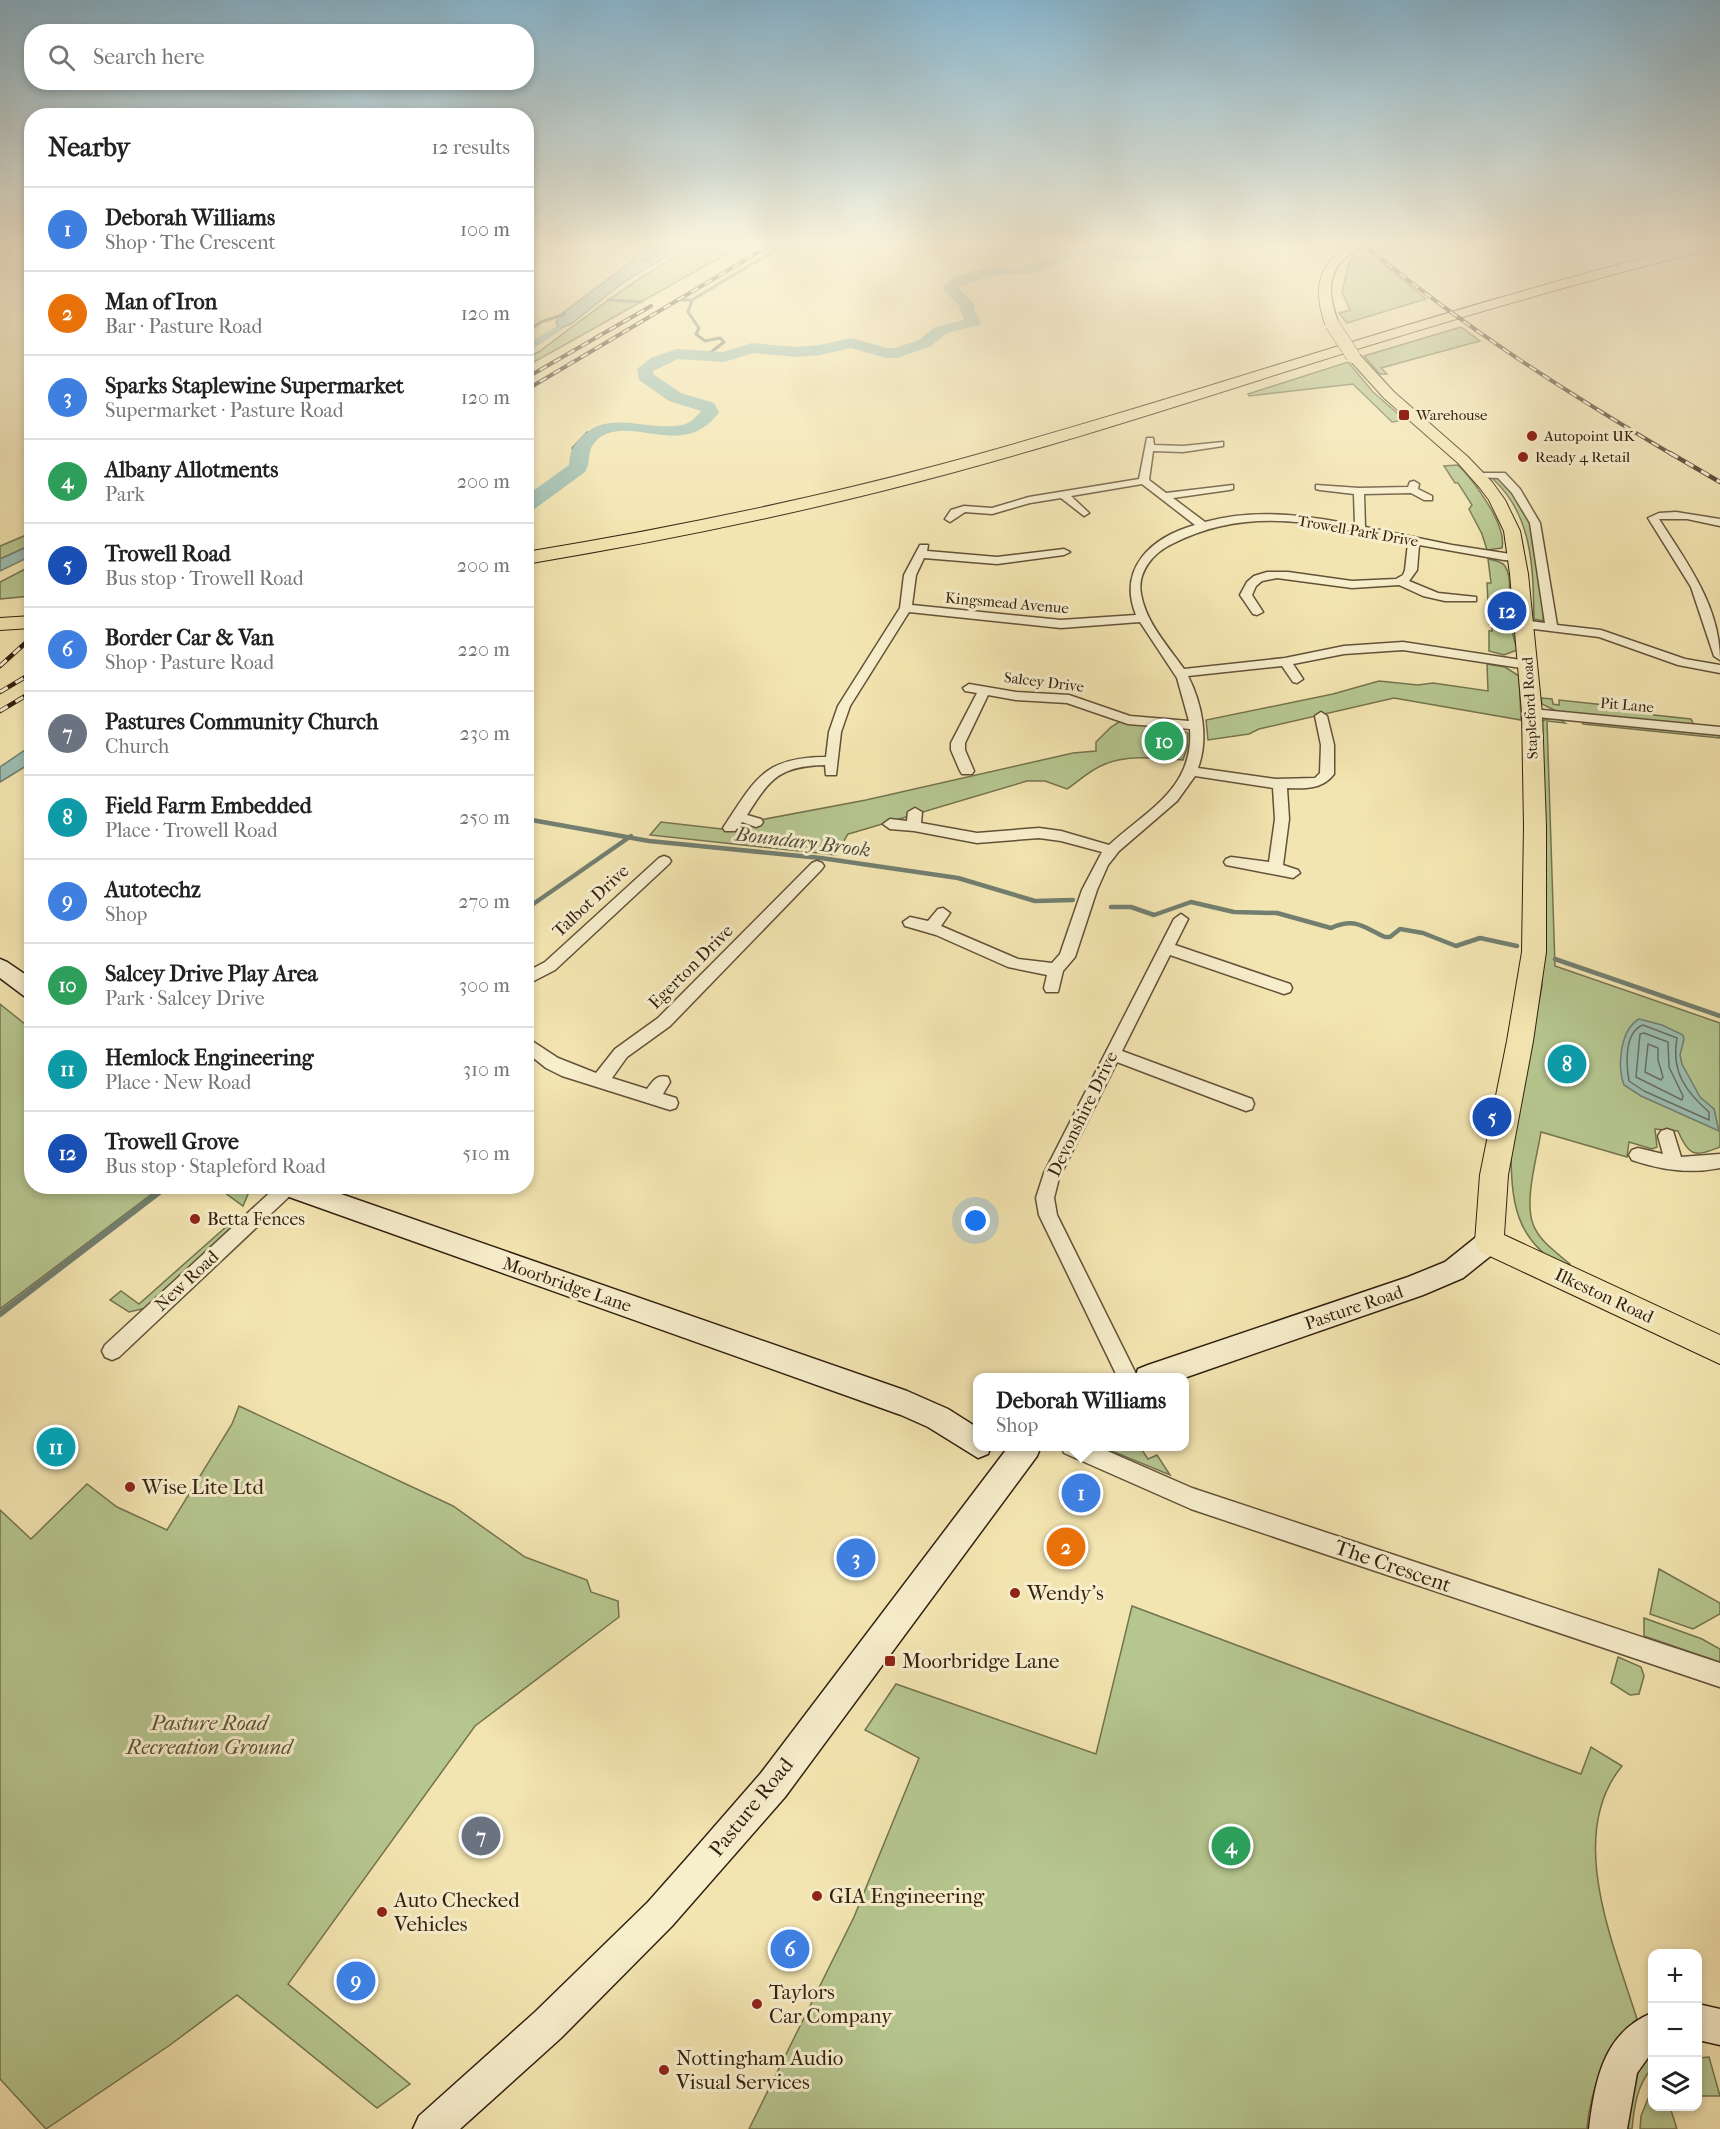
<!DOCTYPE html>
<meta charset="utf-8">
<style>
body{margin:0;font-family:"IM FELL French Canon",serif;background:#f6f6f6;color:#222}
.controls{position:absolute;right:18px;bottom:18px;display:grid;overflow:hidden;border-radius:12px;box-shadow:0 3px 9px #0003}
.controls button{width:54px;height:54px;display:grid;place-items:center;padding:0;border:0;border-bottom:2px solid #e0e0e0;background:#fff;color:#222;font:30px sans-serif}
.you{position:absolute;left:976px;top:1221px;width:21px;height:21px;margin:-15px;border:4px solid #fff;border-radius:50%;background:#1a73e8;box-shadow:0 0 0 9px #1a73e833}
.badge{display:grid;place-items:center;width:39px;height:39px;border-radius:50%;background:#ea580c;color:#fff;font-size:20px;font-weight:700}
.pin{position:absolute;translate:-50% -50%;border:3px solid #fff;box-shadow:0 2px 6px #0006}
.popup{position:absolute;left:973px;top:1373px;width:216px;height:78px;box-sizing:border-box;display:grid;place-content:center;border-radius:12px;background:#fff;filter:drop-shadow(0 2px 4px #0005);font-size:20px;white-space:nowrap;color:#767676}
.popup b{font-size:22px;color:#222}
.popup::after{content:'';position:absolute;left:50%;top:100%;margin-left:-12px;border:12px solid transparent;border-top-color:#fff}
.list{margin:0;padding:0;list-style:none}
h2{display:flex;justify-content:space-between;align-items:center;height:78px;margin:0;padding:0 24px;font-size:26px}
h2 small{font-size:20px;font-weight:400;color:#767676}
.list li{display:grid;grid-template-columns:39px 1fr auto;gap:18px;align-items:center;box-sizing:border-box;height:84px;padding:0 24px;border-top:2px solid #e0e0e0}
.list b{display:block;font-size:22px;white-space:nowrap}
.list p{margin:0;font-size:20px;white-space:nowrap;color:#767676}
.list em{font-size:20px;font-style:normal;color:#767676}
.icon{flex:none;width:33px;height:33px;fill:none;stroke:currentColor;stroke-width:2;stroke-linecap:round;stroke-linejoin:round}
.map{position:relative;flex:none;width:1720px;height:2129px;overflow:hidden}
.search{position:absolute;background:#fff;box-shadow:0 3px 9px #0003;left:24px;top:24px;width:510px;height:66px;display:flex;align-items:center;gap:15px;box-sizing:border-box;padding:0 21px;border-radius:24px;color:#767676;font-size:22px}
.panel{position:absolute;background:#fff;box-shadow:0 3px 9px #0003;left:24px;top:108px;width:510px;height:1086px;border-radius:24px}
.map>svg:first-child{display:block}
</style>
<div class="map">
<svg width="1720" height="2129" viewBox="0 0 1720 2129">
<rect width="100%" height="100%" fill="#f3e5b1"/>
<filter id="stains"><feTurbulence type="fractalNoise" baseFrequency=".00333" numOctaves="4"/><feColorMatrix values="0 0 0 0 .2 0 0 0 0 .09 0 0 0 0 .02 0 0 0 .5 -.17"/></filter>
<radialGradient id="worn" r=".72"><stop offset=".6" stop-color="#630" stop-opacity="0"/><stop offset="1" stop-color="#630" stop-opacity=".3"/></radialGradient>
<g fill="#b6c68f" stroke="#74734f" stroke-width="1.5">
<path d="M 698,243 L 746,243 L 527,366 L 527,358 L 540,351 C 591,313 641,274 698,243 Z"/>
<path d="M 1363,247 L 1426,299 L 1347,323 L 1339,313 L 1350,310 L 1342,292 L 1348,266 L 1352,255 Z"/>
<path d="M 1461,327 L 1480,341 L 1381,368 L 1387,374 L 1380,374 L 1364,356 Z"/>
<path d="M 1348,362 L 1373,392 L 1405,420 L 1392,422 L 1353,384 L 1249,396 L 1248,394 Z"/>
<path d="M 1458,465 C 1474,481 1507,525 1502,548 L 1487,550 L 1482,534 L 1469,509 L 1472,505 L 1458,483 L 1455,483 L 1444,466 Z"/>
<path d="M 1495,477 C 1511,483 1525,509 1530,524 C 1536,543 1545,602 1543,621 L 1534,619 C 1533,568 1533,516 1493,479 Z"/>
<path d="M 31,533 L 31,545 L 0,559 L 0,546 Z"/>
<path d="M 1488,559 C 1494,560 1502,561 1505,566 C 1513,578 1509,604 1504,612 L 1507,612 L 1517,650 L 1504,655 L 1489,651 L 1489,631 L 1492,631 L 1492,625 L 1489,624 L 1488,605 L 1490,602 L 1488,602 L 1487,583 L 1491,583 Z"/>
<path d="M 31,566 L 31,596 L 0,599 L 0,582 Z"/>
<path d="M 1487,664 L 1505,667 L 1519,676 L 1521,720 L 1394,698 L 1259,729 L 1249,734 L 1208,740 L 1206,720 L 1333,694 L 1379,681 L 1418,685 L 1433,683 L 1488,691 Z"/>
<path d="M 1541,698 L 1552,699 L 1553,704 L 1559,705 L 1559,700 L 1652,710 L 1654,715 L 1691,719 L 1694,725 L 1556,711 L 1542,704 Z"/>
<path d="M 1550,718 L 1558,718 L 1565,723 L 1547,721 L 1555,966 L 1720,1023 L 1720,1147 C 1695,1157 1689,1157 1678,1131 L 1655,1129 L 1657,1147 L 1652,1149 L 1629,1142 L 1627,1157 L 1541,1132 C 1537,1157 1524,1201 1533,1224 C 1539,1241 1557,1253 1570,1264 L 1568,1270 C 1514,1241 1511,1202 1511,1146 L 1542,986 L 1542,721 Z"/>
<path d="M 1581,721 L 1720,733 L 1720,738 L 1583,724 Z"/>
<path d="M 1119,722 L 1181,730 L 1188,733 L 1187,748 L 1183,760 C 1158,758 1126,754 1103,765 C 1090,770 1079,781 1067,789 L 1045,781 L 1027,781 L 852,833 L 848,834 L 836,855 L 650,835 L 661,822 L 722,829 L 756,826 L 760,820 L 866,800 L 1073,753 L 1096,751 L 1096,742 L 1111,727 Z"/>
<path d="M 0,1004 L 31,1029 L 32,1186 L 161,1187 L 0,1309 Z"/>
<path d="M 217,1187 L 251,1187 L 243,1206 Z"/>
<path d="M 236,1218 L 238,1223 L 146,1308 L 129,1312 L 110,1300 L 121,1291 L 139,1304 Z"/>
<path d="M 239,1406 L 453,1506 L 525,1557 L 587,1580 L 591,1592 L 618,1601 L 619,1617 L 475,1726 L 288,1984 L 410,2084 L 377,2108 L 237,1995 L 170,2045 L 46,2129 L 0,2079 L 0,1510 L 31,1539 L 87,1484 L 117,1507 L 167,1530 L 232,1424 Z"/>
<path d="M 1102,1447 L 1140,1447 L 1148,1459 L 1157,1455 L 1170,1475 Z"/>
<path d="M 1659,1569 L 1720,1603 L 1720,1614 L 1693,1629 L 1650,1614 Z"/>
<path d="M 1132,1606 L 1581,1774 L 1591,1747 L 1622,1766 C 1565,1835 1614,1945 1637,2019 C 1607,2047 1590,2089 1587,2129 L 749,2129 L 854,1917 L 919,1758 L 865,1730 L 896,1684 L 1096,1754 Z"/>
<path d="M 1644,1618 L 1702,1639 L 1720,1649 L 1720,1662 L 1644,1636 Z"/>
<path d="M 1618,1657 L 1641,1667 L 1644,1676 L 1639,1694 L 1630,1695 L 1611,1683 Z"/>
<path d="M 1651,2056 L 1652,2068 C 1637,2085 1634,2107 1632,2129 L 1622,2129 C 1628,2105 1630,2071 1651,2056 Z"/>
<path d="M 1709,2057 L 1720,2096 L 1698,2096 L 1698,2058 Z"/>
<path d="M 1652,2089 L 1652,2106 L 1670,2107 L 1677,2129 L 1640,2129 L 1641,2116 Z"/>
</g>
<g fill="#9cbeb1" stroke="#727f70" stroke-width="1.5">
<path d="M 654,243 L 690,243 L 625,281 L 571,324 L 563,327 L 539,344 L 535,343 L 558,326 L 556,322 L 560,315 L 632,261 L 637,250 Z"/>
<path d="M 587,432 L 599,435 L 586,452 L 584,468 L 557,485 L 527,511 L 527,499 L 573,466 L 575,462 L 572,448 Z"/>
<path d="M 31,545 L 31,556 L 0,571 L 0,559 Z"/>
<path d="M 31,746 L 31,763 L 0,782 L 0,767 Z"/>
<path d="M 1639,1019 L 1662,1025 L 1683,1035 L 1684,1039 L 1680,1055 L 1682,1064 L 1700,1097 L 1714,1109 L 1719,1131 L 1641,1096 L 1624,1085 C 1617,1066 1620,1030 1639,1019 Z"/>
</g>
<g fill="none" stroke-linecap="round" stroke-linejoin="round">
<g stroke="#686f60" stroke-width="1.5">
<path d="M 651,243 L 650,249 L 642,255 L 642,262 L 678,243"/>
<path d="M 1643,1025 L 1677,1038 C 1671,1071 1685,1091 1709,1112 L 1709,1120 L 1644,1091 L 1629,1081 C 1626,1064 1624,1032 1643,1025 Z"/>
<path d="M 1644,1033 L 1668,1042 L 1669,1067 L 1683,1096 L 1682,1100 L 1636,1077 L 1640,1034 Z"/>
<path d="M 1648,1044 L 1658,1048 L 1658,1060 L 1663,1077 L 1661,1080 L 1645,1072 Z"/>
</g>
<g stroke="#727f70" stroke-width="3">
<path d="M 608,300 L 642,302"/>
<path d="M 682,300 L 692,300"/>
<path d="M 526,332 L 541,322 L 565,314"/>
<path d="M 706,356 L 724,342 L 720,338 L 705,341 L 696,334 L 699,328 L 688,312 L 692,300 L 787,243"/>
</g>
<g stroke="#727f70" stroke-width="4.5">
<path d="M 526,819 L 649,841 L 821,858 L 958,878 L 1035,901 L 1073,900"/>
<path d="M 1111,907 L 1131,907 L 1154,915 L 1191,902 L 1234,912 L 1277,913 L 1331,928 C 1355,917 1363,927 1385,937 L 1390,937 L 1400,929 L 1423,933 L 1456,946 L 1480,938 L 1517,946"/>
<path d="M 526,909 L 631,836"/>
<path d="M 1555,959 L 1720,1016"/>
</g>
<path stroke="#727f70" stroke-width="6" d="M 0,1314 L 167,1186"/>
<path fill="#9cbeb1" fill-rule="evenodd" d="M 557,326 L 562,329 L 560,331 L 526,353 L 526,345 Z"/>
<path fill="#9cbeb1" fill-rule="evenodd" d="M 1146,243 L 1167,243 L 1173,250 L 1161,258 L 1136,262 L 1095,255 L 1074,257 L 1033,273 L 989,276 L 958,287 L 974,304 L 975,312 L 981,322 L 979,325 L 947,333 L 931,346 L 897,358 L 886,358 L 851,348 L 820,355 L 796,357 L 753,353 L 724,362 L 678,359 L 653,371 L 653,374 L 681,393 L 714,403 L 719,412 C 683,462 631,413 598,439 C 585,450 592,461 585,472 L 533,510 L 526,512 L 526,496 L 569,465 C 570,454 571,449 579,440 C 606,407 647,432 682,425 C 691,423 695,418 701,411 L 669,401 L 639,380 L 637,369 L 651,358 L 677,349 L 723,352 L 752,343 L 796,347 L 820,345 L 851,338 L 887,348 L 895,348 L 919,340 L 935,327 L 964,320 L 959,305 L 942,289 C 960,263 1001,272 1028,265 C 1051,259 1069,247 1094,247 C 1116,247 1136,259 1157,249 Z"/>
<defs>
<g id="street">
<path d="M 1147,438 L 1153,438 L 1154,445 L 1183,446 L 1223,442 L 1223,446 L 1183,452 L 1153,451 L 1149,480 L 1166,493 L 1233,485 L 1233,489 L 1229,490 L 1173,498 L 1205,522 C 1254,508 1305,515 1355,525 L 1354,494 L 1320,490 L 1316,489 L 1316,485 L 1359,488 L 1408,487 L 1410,482 L 1414,481 L 1419,484 L 1418,489 L 1432,496 L 1432,500 L 1424,500 L 1411,493 L 1364,494 L 1365,527 L 1452,545 L 1517,555 L 1523,558 L 1517,561 L 1504,560 L 1419,545 L 1417,570 L 1409,581 L 1438,593 L 1476,597 L 1476,601 L 1445,601 L 1423,596 L 1399,585 L 1352,588 L 1277,578 L 1262,581 L 1256,586 L 1252,595 L 1263,612 L 1257,615 L 1253,614 L 1240,595 L 1247,582 L 1254,576 L 1267,572 L 1288,572 L 1352,581 L 1396,579 L 1403,575 L 1405,570 L 1408,543 C 1327,525 1251,503 1172,544 C 1153,553 1137,572 1141,594 C 1146,623 1168,646 1184,669 L 1285,658 L 1344,646 L 1403,642 L 1528,661 L 1534,665 L 1528,669 L 1403,650 L 1344,654 L 1293,664 L 1303,679 L 1297,683 L 1293,682 L 1282,666 L 1188,676 C 1202,704 1209,738 1198,768 L 1276,779 L 1315,778 L 1320,773 L 1321,745 L 1315,716 L 1321,712 L 1327,716 L 1334,745 L 1334,774 C 1323,789 1305,789 1287,788 L 1289,819 L 1283,865 L 1298,870 L 1300,873 L 1293,878 L 1226,865 L 1224,862 L 1226,859 L 1231,857 L 1269,862 L 1275,819 L 1273,788 L 1195,776 L 1177,801 L 1119,851 L 1108,865 L 1097,890 L 1075,957 L 1063,971 L 1058,992 L 1046,992 L 1044,988 L 1047,975 L 1008,967 L 936,935 L 905,926 L 903,922 L 910,917 L 928,921 L 938,909 L 943,908 L 950,913 L 941,926 L 1018,959 L 1052,963 L 1060,954 L 1082,890 L 1102,852 L 1061,841 L 1039,838 L 977,843 L 914,831 L 890,829 L 883,824 L 890,819 L 907,821 L 908,812 L 915,808 L 922,812 L 921,823 L 977,833 L 1039,828 L 1061,831 L 1109,845 C 1147,810 1194,789 1190,729 L 1128,724 L 1067,703 L 1016,700 L 988,695 L 965,743 L 965,750 L 974,771 L 972,774 L 962,774 L 960,771 L 951,750 L 951,743 L 977,693 L 965,691 L 963,688 L 969,684 L 1016,692 L 1069,695 L 1130,716 L 1189,721 L 1177,678 L 1140,622 L 1061,628 L 909,612 L 850,706 L 841,732 L 836,775 L 826,775 L 825,765 C 780,766 770,778 747,815 L 761,819 L 763,822 L 761,825 L 756,827 L 742,822 L 735,831 L 725,831 L 723,828 C 755,780 763,757 826,757 L 829,732 L 838,706 L 900,608 L 904,575 L 920,545 L 928,545 L 927,551 L 997,557 L 1064,549 L 1070,552 L 1064,555 L 997,564 L 924,558 L 916,575 L 912,605 L 1061,620 L 1136,615 C 1117,568 1152,537 1195,525 L 1142,484 L 1071,496 L 1089,513 L 1084,516 L 1061,498 L 1030,503 L 992,514 L 965,512 L 950,522 L 945,519 L 951,510 L 964,506 L 992,508 L 1029,497 L 1139,479 Z"/>
<path d="M 1473,473 L 1505,473 L 1520,489 L 1540,523 L 1557,625 L 1601,630 L 1685,659 L 1720,665 L 1720,673 L 1678,665 L 1599,637 L 1519,627 L 1517,624 L 1523,620 L 1545,623 L 1530,523 L 1512,493 L 1498,478 L 1473,477 Z"/>
<path d="M 1676,512 L 1720,519 L 1720,526 L 1687,519 L 1659,519 C 1687,563 1720,606 1720,660 L 1714,656 L 1691,587 L 1648,518 L 1659,513 Z"/>
<path d="M 1532,709 L 1720,727 L 1720,735 L 1527,716 L 1526,713 Z"/>
<path d="M 664,856 L 669,858 L 671,861 L 669,864 L 555,970 L 526,985 L 526,972 L 545,962 L 659,858 Z"/>
<path d="M 817,861 L 822,863 L 824,866 L 822,869 L 670,1026 L 627,1057 L 612,1078 L 647,1089 C 653,1081 657,1074 668,1077 L 670,1082 L 663,1094 L 676,1098 L 678,1103 L 676,1108 L 670,1110 L 562,1076 L 546,1068 L 526,1052 L 526,1037 L 558,1058 L 596,1073 L 615,1049 L 658,1018 L 812,863 Z"/>
<path d="M 1181,914 L 1188,919 L 1175,945 L 1290,984 L 1292,988 L 1290,992 L 1284,994 L 1170,955 L 1122,1051 L 1252,1099 L 1254,1104 L 1252,1109 L 1246,1111 L 1117,1062 L 1059,1178 L 1054,1198 L 1057,1215 L 1138,1378 L 1118,1378 L 1039,1215 L 1036,1198 L 1044,1173 L 1174,919 Z"/>
<path d="M 1667,1129 L 1673,1131 L 1681,1157 L 1720,1154 L 1720,1168 C 1690,1174 1661,1170 1632,1160 L 1629,1155 L 1632,1150 L 1638,1148 L 1663,1154 L 1658,1136 L 1661,1131 Z"/>
<path d="M 277,1186 L 297,1187 L 294,1192 L 119,1357 L 112,1360 L 105,1357 L 102,1351 L 105,1345 Z"/>
<path d="M 1061,1446 L 1096,1446 L 1192,1488 L 1720,1663 L 1720,1687 L 1191,1509 L 1064,1453 Z"/>
</g>
<g id="secondary">
<path d="M 0,959 L 7,962 L 32,979 L 32,998 L 24,996 L 0,978 Z"/>
<path d="M 275,1186 L 318,1186 L 907,1391 L 948,1409 L 978,1428 L 978,1446 L 991,1446 L 988,1454 L 978,1458 L 928,1427 L 901,1415 L 278,1193 Z"/>
<path d="M 1489,1231 L 1498,1234 L 1502,1242 L 1498,1250 L 1463,1278 L 1423,1295 L 1184,1378 L 1135,1378 L 1138,1369 L 1148,1365 L 1408,1277 L 1445,1262 L 1480,1234 Z"/>
<path d="M 1009,1446 L 1041,1446 L 1037,1456 L 785,1797 L 672,1926 L 561,2038 L 460,2129 L 413,2129 L 419,2116 L 535,2012 L 648,1902 L 687,1858 L 761,1773 Z"/>
<path d="M 1698,2004 L 1720,2009 L 1720,2045 L 1698,2040 Z"/>
<path d="M 1652,2013 L 1652,2052 L 1637,2073 L 1627,2129 L 1589,2129 C 1595,2081 1603,2033 1652,2013 Z"/>
</g>
<g id="primary">
<path d="M 1351,243 L 1364,243 C 1358,250 1349,254 1342,261 C 1325,280 1331,303 1339,324 L 1332,328 L 1325,324 C 1313,287 1317,266 1351,243 Z"/>
<path d="M 1353,352 L 1358,353 L 1394,392 L 1468,457 L 1492,482 L 1505,500 L 1520,531 L 1528,574 L 1542,713 L 1546,826 L 1546,952 L 1533,1041 L 1508,1175 L 1504,1235 L 1720,1335 L 1720,1364 L 1479,1251 L 1475,1242 L 1480,1175 L 1507,1041 L 1522,952 L 1524,826 L 1522,713 L 1510,574 L 1504,531 L 1489,500 L 1480,488 L 1458,463 L 1384,398 L 1346,356 Z"/>
</g>
<g id="highway">
<path d="M 1703,243 L 1720,243 L 1720,247 C 1601,276 1484,310 1367,346 C 1229,389 1091,435 951,473 C 811,511 670,540 526,564 L 526,552 C 666,529 803,501 939,465 C 1195,396 1445,306 1703,243 Z"/>
<path d="M 32,616 L 32,628 L 0,630 L 0,618 Z"/>
</g>
</defs>
<use href="#street" stroke="#635138" stroke-width="3"/>
<use href="#secondary" stroke="#33200f" stroke-width="3"/>
<use href="#primary" stroke="#33200f" stroke-width="2"/>
<use href="#highway" stroke="#33200f" stroke-width="2"/>
<use href="#street" fill="#f7eecc" fill-rule="evenodd"/>
<use href="#secondary" fill="#f7eecc" fill-rule="evenodd"/>
<use href="#primary" fill="#f3e5b1" fill-rule="evenodd"/>
<use href="#highway" fill="#f3e5b1" fill-rule="evenodd"/>
<defs>
<g id="rail-far1">
<path d="M 1362,243 C 1459,324 1564,391 1673,455"/>
<path d="M 526,378 L 651,306"/>
<path d="M 526,390 L 774,243"/>
</g>
<g id="rail">
<path d="M 1670,453 L 1720,482"/>
<path d="M 0,666 L 32,637"/>
<path d="M 0,692 L 32,673"/>
<path d="M 0,711 L 32,692"/>
</g>
</defs>
<use href="#rail-far1" stroke="#33200f" stroke-width="4"/>
<use href="#rail" stroke="#33200f" stroke-width="4.5"/>
<use href="#rail-far1" stroke="#f7eecc" stroke-width="2" stroke-dasharray="8" stroke-linecap="butt"/>
<use href="#rail" stroke="#f7eecc" stroke-width="3" stroke-dasharray="9" stroke-linecap="butt"/>
<defs>
<path id="primary-bridge" d="M 1332,324 L 1353,356"/>
</defs>
<use href="#primary-bridge" stroke="#33200f" stroke-width="15" stroke-linecap="butt"/>
<use href="#primary-bridge" stroke="#f3e5b1" stroke-width="14"/>
</g>
<linearGradient id="sky" x2="0" y2="1"><stop stop-color="#89b8d2"/><stop offset="0.45" stop-color="#faf3dc"/><stop offset="1" stop-color="#faf3dc" stop-opacity="0"/></linearGradient>
<rect width="1720" height="541" fill="url(#sky)"/>
<g fill="#8f2418" stroke="#f7eecc" stroke-width="2">
<rect x="1398" y="409" width="12" height="12" rx="3"/>
<circle cx="1532" cy="436" r="6"/>
<circle cx="1523" cy="457" r="6"/>
<circle cx="195" cy="1219" r="6"/>
<circle cx="130" cy="1487" r="6"/>
<circle cx="1015" cy="1593" r="6"/>
<rect x="884" y="1655" width="12" height="12" rx="3"/>
<circle cx="817" cy="1896" r="6"/>
<circle cx="382" cy="1912" r="6"/>
<circle cx="757" cy="2004" r="6"/>
<circle cx="664" cy="2070" r="6"/>
</g>
<g text-anchor="middle" dominant-baseline="central" stroke-width="6" stroke-linejoin="round" paint-order="stroke">
<g font-size="15" fill="#33200f" stroke="#f7eecc" text-anchor="start">
<text x="1416" y="415">Warehouse</text>
<text x="1544" y="436">Autopoint UK</text>
<text x="1535" y="457">Ready 4 Retail</text>
</g>
<g font-size="15" fill="#33200f" stroke="#f7eecc">
<text transform="translate(1358 531) rotate(10)">Trowell Park Drive</text>
<text transform="translate(1007 603) rotate(5)">Kingsmead Avenue</text>
<text transform="translate(1044 682) rotate(7)">Salcey Drive</text>
<text transform="translate(1627 705) rotate(5)">Pit Lane</text>
<text transform="translate(1530 708) rotate(-93)">Stapleford Road</text>
</g>
<g font-size="18" fill="#33200f" stroke="#f7eecc">
<text transform="translate(591 901) rotate(-43)">Talbot Drive</text>
<text transform="translate(691 967) rotate(-45)">Egerton Drive</text>
<text transform="translate(1083 1114) rotate(-64)">Devonshire Drive</text>
<text transform="translate(187 1281) rotate(-43)">New Road</text>
<text transform="translate(567 1285) rotate(19)">Moorbridge Lane</text>
<text transform="translate(1604 1296) rotate(25)">Ilkeston Road</text>
<text transform="translate(1354 1308) rotate(-19)">Pasture Road</text>
</g>
<g font-size="18" fill="#33200f" stroke="#f7eecc" text-anchor="start">
<text x="207" y="1219">Betta Fences</text>
</g>
<g font-size="20" font-style="italic" fill="#524f40" stroke="#f7eecc">
<text transform="translate(803 842) rotate(7)">Boundary Brook</text>
</g>
<g font-size="21" fill="#33200f" stroke="#f7eecc" text-anchor="start">
<text x="142" y="1487">Wise Lite Ltd</text>
<text x="1027" y="1593">Wendy's</text>
<text x="902" y="1661">Moorbridge Lane</text>
<text x="829" y="1896">GIA Engineering</text>
<text x="394" y="1900">Auto Checked<tspan x="394" dy="24">Vehicles</tspan></text>
<text x="769" y="1992">Taylors<tspan x="769" dy="24">Car Company</tspan></text>
<text x="676" y="2058">Nottingham Audio<tspan x="676" dy="24">Visual Services</tspan></text>
</g>
<g font-size="21" fill="#33200f" stroke="#f7eecc">
<text transform="translate(1393 1566) rotate(19)">The Crescent</text>
<text transform="translate(751 1807) rotate(-51)">Pasture Road</text>
</g>
<g font-size="21" font-style="italic" fill="#5a5235" stroke="#f7eecc">
<text x="209" y="1723">Pasture Road<tspan x="209" dy="24">Recreation Ground</tspan></text>
</g>
</g>
<rect width="100%" height="100%" filter="url(#stains)"/>
<rect width="100%" height="100%" fill="url(#worn)"/>
</svg>
<div class="controls">
<button>+</button>
<button>−</button>
<button><svg class="icon" aria-label="layers" viewBox="0 0 24 24"><path d="M12 4l9 5-9 5-9-5zM3 14l9 5 9-5"/></svg></button>
</div>
<div class="you"></div>
<div class="pin badge" style="left:1081px;top:1493px;background:#3f7fe0">1</div>
<div class="popup"><b>Deborah Williams</b>Shop</div>
<div class="pin badge" style="left:1066px;top:1547px;background:#e8710a">2</div>
<div class="pin badge" style="left:856px;top:1558px;background:#3f7fe0">3</div>
<div class="pin badge" style="left:1231px;top:1846px;background:#2e9e5b">4</div>
<div class="pin badge" style="left:1492px;top:1117px;background:#1a4fb4">5</div>
<div class="pin badge" style="left:790px;top:1949px;background:#3f7fe0">6</div>
<div class="pin badge" style="left:481px;top:1836px;background:#6b7280">7</div>
<div class="pin badge" style="left:1567px;top:1064px;background:#0f9aa8">8</div>
<div class="pin badge" style="left:356px;top:1981px;background:#3f7fe0">9</div>
<div class="pin badge" style="left:1164px;top:741px;background:#2e9e5b">10</div>
<div class="pin badge" style="left:56px;top:1447px;background:#0f9aa8">11</div>
<div class="pin badge" style="left:1507px;top:611px;background:#1a4fb4">12</div>
<div class="search"><svg class="icon" aria-label="search" viewBox="0 0 24 24"><circle cx="10" cy="10" r="6"/><path d="M15 15l6 6"/></svg>Search here</div>
<section class="panel">
<h2>Nearby<small>12 results</small></h2>
<ul class="list">
<li><span class="badge" style="background:#3f7fe0">1</span><div><b>Deborah Williams</b><p>Shop · The Crescent</p></div><em>100 m</em></li>
<li><span class="badge" style="background:#e8710a">2</span><div><b>Man of Iron</b><p>Bar · Pasture Road</p></div><em>120 m</em></li>
<li><span class="badge" style="background:#3f7fe0">3</span><div><b>Sparks Staplewine Supermarket</b><p>Supermarket · Pasture Road</p></div><em>120 m</em></li>
<li><span class="badge" style="background:#2e9e5b">4</span><div><b>Albany Allotments</b><p>Park</p></div><em>200 m</em></li>
<li><span class="badge" style="background:#1a4fb4">5</span><div><b>Trowell Road</b><p>Bus stop · Trowell Road</p></div><em>200 m</em></li>
<li><span class="badge" style="background:#3f7fe0">6</span><div><b>Border Car &amp; Van</b><p>Shop · Pasture Road</p></div><em>220 m</em></li>
<li><span class="badge" style="background:#6b7280">7</span><div><b>Pastures Community Church</b><p>Church</p></div><em>230 m</em></li>
<li><span class="badge" style="background:#0f9aa8">8</span><div><b>Field Farm Embedded</b><p>Place · Trowell Road</p></div><em>250 m</em></li>
<li><span class="badge" style="background:#3f7fe0">9</span><div><b>Autotechz</b><p>Shop</p></div><em>270 m</em></li>
<li><span class="badge" style="background:#2e9e5b">10</span><div><b>Salcey Drive Play Area</b><p>Park · Salcey Drive</p></div><em>300 m</em></li>
<li><span class="badge" style="background:#0f9aa8">11</span><div><b>Hemlock Engineering</b><p>Place · New Road</p></div><em>310 m</em></li>
<li><span class="badge" style="background:#1a4fb4">12</span><div><b>Trowell Grove</b><p>Bus stop · Stapleford Road</p></div><em>510 m</em></li>
</ul>
</section>
</div>
